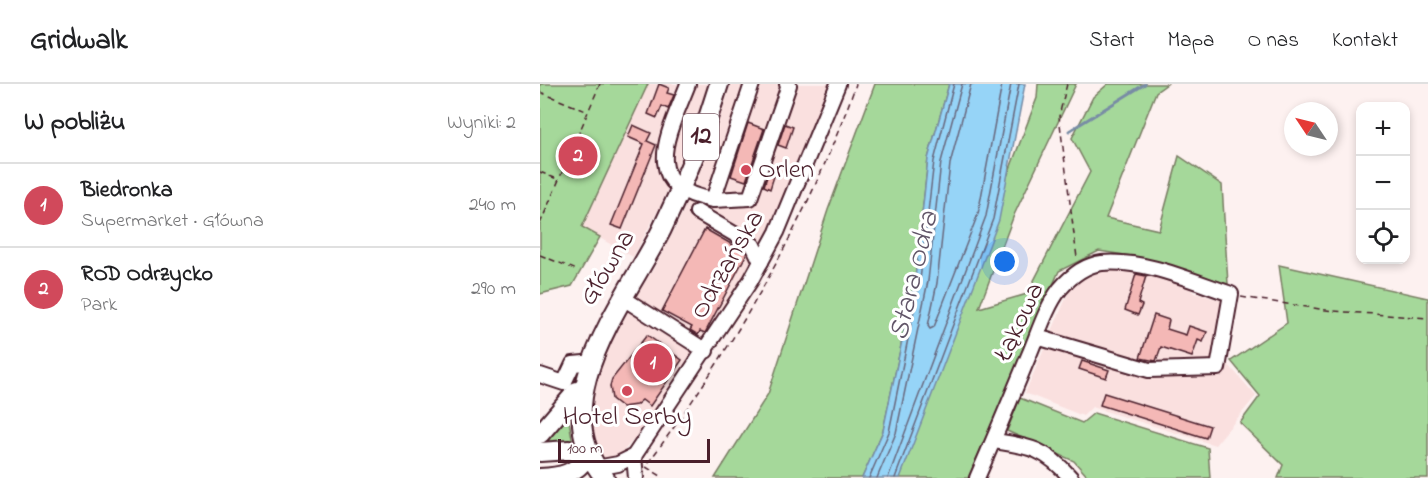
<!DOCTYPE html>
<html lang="pl">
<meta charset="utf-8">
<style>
body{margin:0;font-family:"Indie Flower",sans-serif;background:#f2f2f2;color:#202124}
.controls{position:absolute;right:18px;top:18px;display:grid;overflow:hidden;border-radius:12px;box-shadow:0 3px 9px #0003}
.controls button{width:54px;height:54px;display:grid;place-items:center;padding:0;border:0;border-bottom:2px solid #e0e0e0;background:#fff;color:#202124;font:30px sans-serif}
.compass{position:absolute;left:744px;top:18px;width:54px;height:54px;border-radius:50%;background:#fff;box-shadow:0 3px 9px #0003;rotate:305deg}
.scale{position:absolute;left:18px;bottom:15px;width:152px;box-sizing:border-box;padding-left:6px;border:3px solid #4a1f2b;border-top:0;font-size:16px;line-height:21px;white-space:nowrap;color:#4a1f2b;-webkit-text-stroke:4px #fff;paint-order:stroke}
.you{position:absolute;left:465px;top:178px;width:21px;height:21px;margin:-15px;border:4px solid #fff;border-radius:50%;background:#1a73e8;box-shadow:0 0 0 9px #1a73e833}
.badge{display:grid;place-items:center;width:39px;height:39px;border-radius:50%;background:#d1495b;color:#fff;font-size:20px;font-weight:700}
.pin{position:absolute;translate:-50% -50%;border:3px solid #fff;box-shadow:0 2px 6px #0006}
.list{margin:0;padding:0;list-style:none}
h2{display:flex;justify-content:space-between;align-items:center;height:78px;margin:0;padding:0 24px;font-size:26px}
h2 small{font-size:20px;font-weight:400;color:#757577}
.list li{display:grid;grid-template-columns:39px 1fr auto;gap:18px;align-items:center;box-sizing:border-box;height:84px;padding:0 24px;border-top:2px solid #e0e0e0}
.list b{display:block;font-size:22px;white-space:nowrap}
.list p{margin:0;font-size:20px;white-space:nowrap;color:#757577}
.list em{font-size:20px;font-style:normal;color:#757577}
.icon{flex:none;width:33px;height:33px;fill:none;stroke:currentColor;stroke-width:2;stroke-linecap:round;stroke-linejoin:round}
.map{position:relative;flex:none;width:888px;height:394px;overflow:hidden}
header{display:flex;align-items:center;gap:36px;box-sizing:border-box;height:84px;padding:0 30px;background:#fff;border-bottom:2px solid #e0e0e0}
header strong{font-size:28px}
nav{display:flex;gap:33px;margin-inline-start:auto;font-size:21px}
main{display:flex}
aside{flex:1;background:#fff}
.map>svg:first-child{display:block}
</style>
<header>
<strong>Gridwalk</strong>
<nav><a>Start</a><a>Mapa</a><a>O nas</a><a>Kontakt</a></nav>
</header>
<main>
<aside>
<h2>W pobliżu<small>Wyniki: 2</small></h2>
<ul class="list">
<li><span class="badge">1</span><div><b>Biedronka</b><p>Supermarket · Główna</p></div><em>240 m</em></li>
<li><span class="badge">2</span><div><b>ROD Odrzycko</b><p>Park</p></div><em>290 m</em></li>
</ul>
</aside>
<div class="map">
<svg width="888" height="394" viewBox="0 0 888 394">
<rect width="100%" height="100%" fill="#fdf1f0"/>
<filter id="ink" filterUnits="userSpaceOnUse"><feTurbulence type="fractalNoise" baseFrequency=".0167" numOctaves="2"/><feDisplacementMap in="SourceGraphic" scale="12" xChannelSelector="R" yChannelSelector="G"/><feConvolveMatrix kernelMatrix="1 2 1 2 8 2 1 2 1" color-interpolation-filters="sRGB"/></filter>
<g filter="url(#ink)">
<g fill="#fae0df">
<path d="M 108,0 L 168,0 L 152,47 L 122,119 L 93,173 L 42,144 Z"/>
<path d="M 191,0 L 292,0 L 224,160 L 170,256 L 130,314 L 79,372 L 63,375 L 51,357 L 45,330 L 57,273 L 114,184 L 137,141 L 168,67 Z"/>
<path d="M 577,183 L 645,199 L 654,209 L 697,220 L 687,279 L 716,312 L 675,361 L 552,323 L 543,332 L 485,309 L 531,203 L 550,189 Z"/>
</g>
<g fill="#a5d89a" stroke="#787c62" stroke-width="1.5">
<path d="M 0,0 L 108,0 L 42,143 L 60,153 L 32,202 L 0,210 Z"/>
<path d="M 335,0 L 409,0 L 388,75 L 375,195 L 343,347 L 322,394 L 175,394 L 228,310 L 288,126 Z"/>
<path d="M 498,0 L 536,0 L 474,131 L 439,224 L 487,210 L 550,88 L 532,54 L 553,13 L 568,0 L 627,0 L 616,8 L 566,134 L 619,146 L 639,72 L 682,101 L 688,200 L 604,174 L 559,167 L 519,187 L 428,394 L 352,394 L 497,14 Z"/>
<path d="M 739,181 L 888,214 L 888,394 L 738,394 L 743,381 L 700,339 L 720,312 L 691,277 L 747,239 Z"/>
<path d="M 480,314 L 542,339 L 554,329 L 668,364 L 670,394 L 549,394 L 534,377 L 467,347 Z"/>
<path d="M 27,325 L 33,360 L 0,364 L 0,356 Z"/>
</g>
<path fill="#96d4f7" stroke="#788ca5" stroke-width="1.5" d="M 409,0 L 485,0 L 459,136 L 360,394 L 322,394 L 343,347 L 375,195 L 388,75 Z"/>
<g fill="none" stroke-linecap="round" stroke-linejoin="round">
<g stroke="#68677d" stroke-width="1.5">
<path d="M 431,0 L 410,80 L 397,199 L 388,242 L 390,245 L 394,243 L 438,130 L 462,0"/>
<path d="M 329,394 L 349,348 L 380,196 L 394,77 L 414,0"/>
<path d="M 337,394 L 356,349 L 388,197 L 401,78 L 422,0"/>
<path d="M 348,394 L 446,132 L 471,0"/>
<path d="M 355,394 L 453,135 L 479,0"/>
</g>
<path stroke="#788ca5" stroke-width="3" d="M 529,47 L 605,0"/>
</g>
<g fill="#f4b8b6" stroke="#4a1f2b" stroke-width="1.5">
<path d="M 119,0 L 129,4 L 127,9 L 134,11 L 128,25 L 122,22 L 117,34 L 108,30 Z"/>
<path d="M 208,39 L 224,45 L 206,97 L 191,92 Z"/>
<path d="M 245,40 L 253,43 L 246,64 L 238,61 Z"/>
<path d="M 93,41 L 111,49 L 107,57 L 116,61 L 82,145 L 71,141 L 104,60 L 88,53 Z"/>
<path d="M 230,83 L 236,86 L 230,105 L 224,102 Z"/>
<path d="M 165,145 L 207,169 L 165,249 L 160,247 L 158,251 L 150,246 L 152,243 L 122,227 Z"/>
<path d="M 596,190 L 606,192 L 598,219 L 602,221 L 598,231 L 585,226 Z"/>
<path d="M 614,231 L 629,236 L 627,245 L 646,251 L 649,242 L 667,248 L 663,258 L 658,256 L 652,273 L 621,263 L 616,277 L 600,274 Z"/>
<path d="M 107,251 L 142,276 L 110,322 L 102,316 L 96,321 L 82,323 L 72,315 L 70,302 L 72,295 Z"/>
<path d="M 542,277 L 569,286 L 566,294 L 539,285 Z"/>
<path d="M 564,309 L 670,342 L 666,354 L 560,321 Z"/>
</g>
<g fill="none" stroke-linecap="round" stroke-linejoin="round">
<defs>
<g id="minor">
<path d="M 148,0 C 129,49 97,103 173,116 L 212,0"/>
<path d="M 173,116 L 210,114 L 249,1 L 247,0"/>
<path d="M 157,128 L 213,161 L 221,178"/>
<path d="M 83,214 L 166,267"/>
<path d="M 0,291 L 24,299 L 33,280 L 44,279"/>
<path d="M 454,357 C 490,362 506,365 531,394"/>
<path d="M 94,372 L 96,394"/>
<path d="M 56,384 L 78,380 L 94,372 L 211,196 L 237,148 L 298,0"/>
<path d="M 437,394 C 455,353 472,312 489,271 C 498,250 506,223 520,205 C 531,192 545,181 562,179 C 604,175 652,197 691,210 L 678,284 L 609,286 L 497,253"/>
</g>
<g id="major">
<path d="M 0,350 L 37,307"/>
<path d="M 0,368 L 29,366 L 48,372"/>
<path d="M 0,394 C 22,393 35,390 48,372"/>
<path d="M 65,394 C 0,319 87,215 122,145 C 145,98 164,50 179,0"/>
</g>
</defs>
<use href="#minor" stroke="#4a1f2b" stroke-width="18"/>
<use href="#major" stroke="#4a1f2b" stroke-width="22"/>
<g stroke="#4a1f2b" stroke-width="1.5" stroke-dasharray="6 4.5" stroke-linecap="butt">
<path d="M 527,0 L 519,32 L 537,174"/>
<path d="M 0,8 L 46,27"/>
<path d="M 0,88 L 17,95"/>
<path d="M 0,140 L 60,0"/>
<path d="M 0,171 L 37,186"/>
<path d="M 701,213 L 793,227 L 888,234"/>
<path d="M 108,379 C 194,263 268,137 316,0"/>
<path d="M 106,383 L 121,392"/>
</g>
<use href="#minor" stroke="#fff" stroke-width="14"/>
<use href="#major" stroke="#fff" stroke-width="18"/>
</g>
</g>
<g fill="#d1495b" stroke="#fff" stroke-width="2">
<circle cx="206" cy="86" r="6"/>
<circle cx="87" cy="307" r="6"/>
</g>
<g text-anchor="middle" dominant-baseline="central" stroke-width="6" stroke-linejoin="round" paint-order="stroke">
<rect fill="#fff" stroke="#80626b" stroke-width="1.5" x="143" y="30" width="36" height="46" rx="4.5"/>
<g font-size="26" font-weight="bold" fill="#4a1f2b">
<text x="161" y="53">12</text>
</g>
<g font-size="27" fill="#4a1f2b" stroke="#fff" text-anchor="start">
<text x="218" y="86">Orlen</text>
<text x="87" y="333" text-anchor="middle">Hotel Serby</text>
</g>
<g font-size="27" fill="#4a1f2b" stroke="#fff">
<text transform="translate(188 181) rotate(-60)">Odrzańska</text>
<text transform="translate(68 184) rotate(-59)">Główna</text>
<text transform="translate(480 238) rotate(-65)">Łąkowa</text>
</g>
<g font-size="28" font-style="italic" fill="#615568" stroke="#fff">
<text transform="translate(375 192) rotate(-76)">Stara Odra</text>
</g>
</g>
</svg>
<div class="controls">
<button>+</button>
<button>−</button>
<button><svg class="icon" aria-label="locate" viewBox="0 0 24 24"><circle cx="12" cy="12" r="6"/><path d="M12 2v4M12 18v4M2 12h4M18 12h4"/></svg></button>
</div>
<svg class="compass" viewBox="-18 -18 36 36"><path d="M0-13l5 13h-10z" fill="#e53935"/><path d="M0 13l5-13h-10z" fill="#757577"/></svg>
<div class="scale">100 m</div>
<div class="you"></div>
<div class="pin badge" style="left:113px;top:279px">1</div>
<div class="pin badge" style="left:38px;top:72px">2</div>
</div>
</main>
